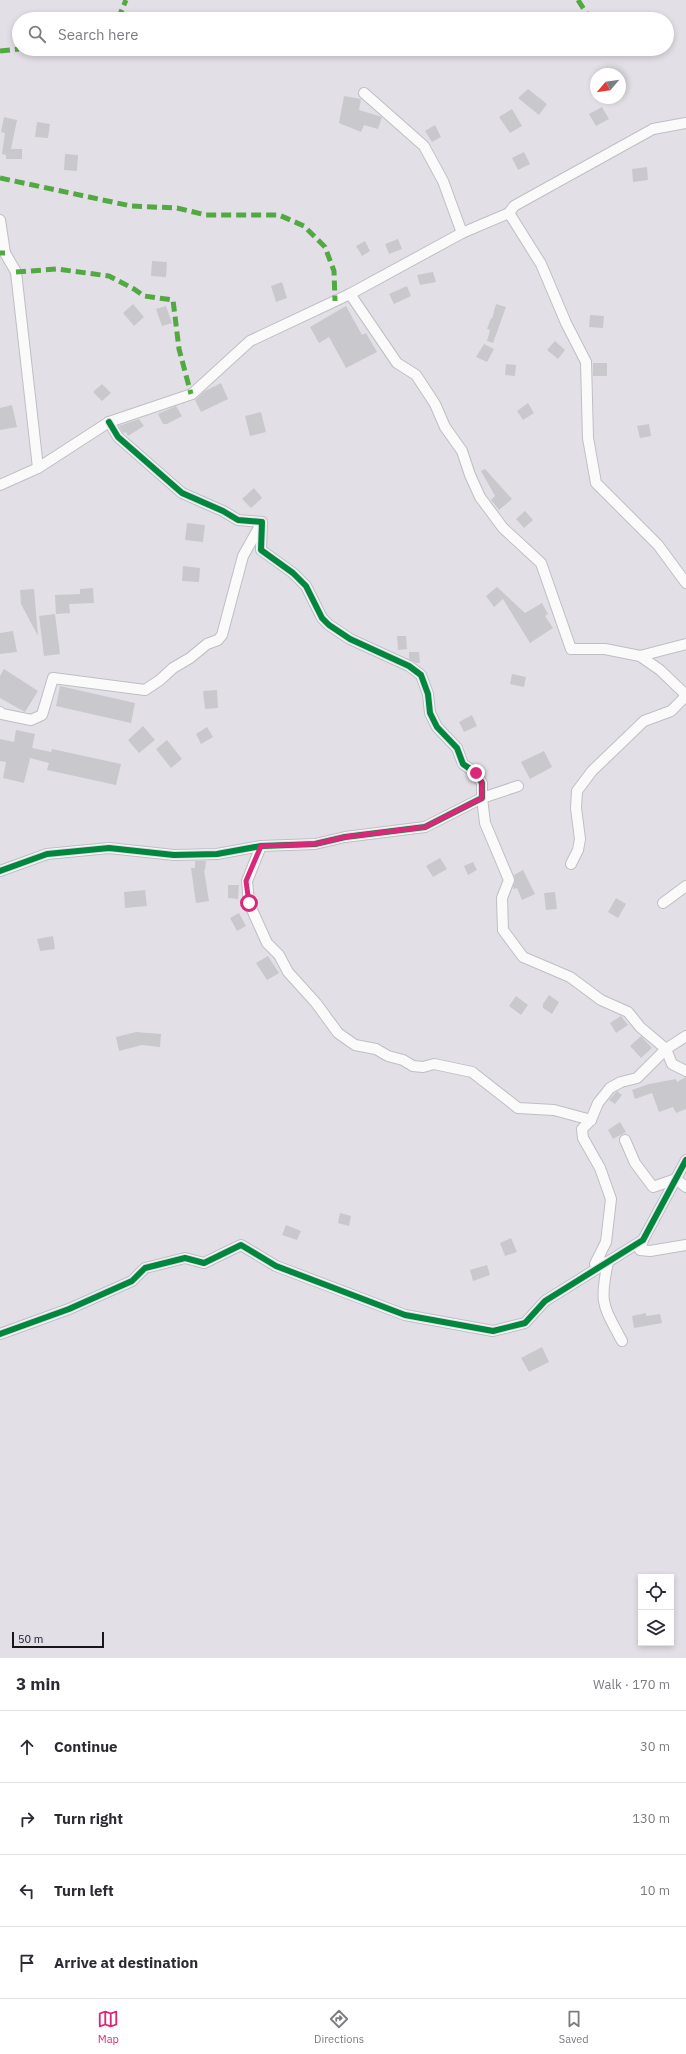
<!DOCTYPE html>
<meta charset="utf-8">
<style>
body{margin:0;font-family:"IBM Plex Sans",sans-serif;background:#f2f2f3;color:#2b2b33}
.controls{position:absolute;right:12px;bottom:12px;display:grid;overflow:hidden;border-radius:0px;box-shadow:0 2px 6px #0003}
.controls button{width:36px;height:36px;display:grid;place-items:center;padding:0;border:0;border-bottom:1px solid #e1e1e2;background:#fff;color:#2b2b33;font:20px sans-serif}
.compass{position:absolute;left:590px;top:68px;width:36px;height:36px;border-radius:50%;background:#fff;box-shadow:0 2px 6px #0003;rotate:241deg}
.scale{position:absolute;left:12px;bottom:10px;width:92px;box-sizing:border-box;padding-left:4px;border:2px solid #17161a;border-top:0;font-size:11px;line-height:14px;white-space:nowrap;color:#17161a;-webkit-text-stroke:3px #e1dde9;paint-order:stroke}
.stop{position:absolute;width:12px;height:12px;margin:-9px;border:3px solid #db2777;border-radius:50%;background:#fff}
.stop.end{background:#db2777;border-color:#fff;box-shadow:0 1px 4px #0008}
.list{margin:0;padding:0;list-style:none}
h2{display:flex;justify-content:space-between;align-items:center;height:52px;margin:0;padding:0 16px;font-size:17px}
h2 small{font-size:13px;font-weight:400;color:#7c7c81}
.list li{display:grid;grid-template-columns:26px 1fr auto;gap:12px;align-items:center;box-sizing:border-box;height:72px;padding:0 16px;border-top:1px solid #e1e1e2}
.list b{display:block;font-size:15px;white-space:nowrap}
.list em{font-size:13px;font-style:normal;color:#7c7c81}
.icon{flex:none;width:22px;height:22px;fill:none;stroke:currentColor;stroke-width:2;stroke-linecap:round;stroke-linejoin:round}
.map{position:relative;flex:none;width:686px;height:1658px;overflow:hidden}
.search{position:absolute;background:#fff;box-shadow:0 2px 6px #0003;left:12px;right:12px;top:12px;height:44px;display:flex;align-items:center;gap:10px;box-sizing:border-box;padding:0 14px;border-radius:22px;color:#7c7c81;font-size:15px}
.sheet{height:340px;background:#fff}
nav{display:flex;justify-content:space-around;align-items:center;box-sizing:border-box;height:56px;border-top:1px solid #e1e1e2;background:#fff;font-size:11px;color:#7c7c81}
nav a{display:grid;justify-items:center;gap:2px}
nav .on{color:#db2777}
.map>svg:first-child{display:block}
</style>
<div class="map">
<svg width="686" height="1658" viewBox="0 0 686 1658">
<rect width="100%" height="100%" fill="#e2e0e6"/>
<g fill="#c8c8cd">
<path d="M 528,89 L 547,104 L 539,115 L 518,98 Z"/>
<path d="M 344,96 L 361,99 L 359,110 L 382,117 L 378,129 L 364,125 L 361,132 L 339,123 Z"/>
<path d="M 602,107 L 609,119 L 596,126 L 589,114 Z"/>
<path d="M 512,109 L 522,126 L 510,133 L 499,117 Z"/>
<path d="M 4,117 L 17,120 L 11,149 L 22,149 L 22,159 L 6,159 L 6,155 L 2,154 L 5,133 L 1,132 Z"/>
<path d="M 37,122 L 50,124 L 48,138 L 35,137 Z"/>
<path d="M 435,125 L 441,137 L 432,142 L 425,131 Z"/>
<path d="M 524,152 L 530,164 L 518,170 L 512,158 Z"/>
<path d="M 65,154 L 78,155 L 77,171 L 64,170 Z"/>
<path d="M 647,167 L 648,180 L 633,182 L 632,169 Z"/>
<path d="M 398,239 L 402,249 L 389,254 L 385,244 Z"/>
<path d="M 365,241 L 370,251 L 362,256 L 356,246 Z"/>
<path d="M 152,261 L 167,262 L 166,277 L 151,276 Z"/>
<path d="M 433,272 L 436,282 L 420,285 L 417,275 Z"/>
<path d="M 282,282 L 287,298 L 276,302 L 271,286 Z"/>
<path d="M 407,286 L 411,296 L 394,304 L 389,294 Z"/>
<path d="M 133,304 L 144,317 L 134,326 L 123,313 Z"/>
<path d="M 496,304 L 506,307 L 493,343 L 487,341 L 490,330 L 487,329 L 491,318 L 492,319 Z"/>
<path d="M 166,306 L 172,323 L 162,326 L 156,309 Z"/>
<path d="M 346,306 L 362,335 L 366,333 L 377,352 L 346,368 L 329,337 L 319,343 L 310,327 Z"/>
<path d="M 590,315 L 604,316 L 603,328 L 589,327 Z"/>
<path d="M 555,341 L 565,350 L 558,359 L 547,350 Z"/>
<path d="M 484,344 L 494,349 L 487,362 L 476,357 Z"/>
<rect x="593" y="363" width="14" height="13"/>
<path d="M 506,364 L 516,365 L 515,376 L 505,375 Z"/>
<path d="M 221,383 L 228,399 L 201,412 L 195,400 L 205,391 Z"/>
<path d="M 102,384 L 111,393 L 102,401 L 93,392 Z"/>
<path d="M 528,403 L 534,413 L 523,420 L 517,411 Z"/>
<path d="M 12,405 L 17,427 L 0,430 L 0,408 Z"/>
<path d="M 176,406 L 182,416 L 167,424 L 163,424 L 158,414 Z"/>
<path d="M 261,412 L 266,432 L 250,436 L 245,416 Z"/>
<path d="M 139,419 L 144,426 L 128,436 L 126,432 L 123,433 L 119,426 Z"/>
<path d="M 649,424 L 651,436 L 640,438 L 637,426 Z"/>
<path d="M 485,469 L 512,499 L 499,510 L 491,500 L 495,496 L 481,471 Z"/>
<path d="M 254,488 L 262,498 L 251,508 L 242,499 Z"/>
<path d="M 525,511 L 533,520 L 524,528 L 516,519 Z"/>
<path d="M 187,523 L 205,525 L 203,542 L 185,540 Z"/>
<path d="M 183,566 L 200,568 L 199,582 L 182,581 Z"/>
<path d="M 497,587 L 525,613 L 542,603 L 548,614 L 545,616 L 553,628 L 530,643 L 503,599 L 494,607 L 486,596 Z"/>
<path d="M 93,588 L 94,603 L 69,604 L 70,613 L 56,614 L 55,595 L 80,594 L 80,589 Z"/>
<path d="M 34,589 L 38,636 L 21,604 L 20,590 Z"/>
<path d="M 55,614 L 60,654 L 44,656 L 39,616 Z"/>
<path d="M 13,631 L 17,652 L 0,654 L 0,633 Z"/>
<path d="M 397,636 L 406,636 L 407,649 L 398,650 Z"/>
<path d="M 409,652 L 419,652 L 420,663 L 416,663 L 409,659 Z"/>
<path d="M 4,669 L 38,691 L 25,712 L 0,698 L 0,676 Z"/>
<path d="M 512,674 L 526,677 L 524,687 L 510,684 Z"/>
<path d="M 60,686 L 135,703 L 131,723 L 56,706 Z"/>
<path d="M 217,690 L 218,708 L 205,709 L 203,691 Z"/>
<path d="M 472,715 L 477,726 L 464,732 L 459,722 Z"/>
<path d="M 143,726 L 155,740 L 139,753 L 128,740 Z"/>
<path d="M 207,727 L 213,737 L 201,744 L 196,734 Z"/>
<path d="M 16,730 L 35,734 L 32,748 L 51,752 L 52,749 L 121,764 L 116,785 L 47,770 L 49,763 L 30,758 L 24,783 L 3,778 L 6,762 L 0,761 L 0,739 L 14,742 Z"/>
<path d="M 167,740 L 182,759 L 171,768 L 156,749 Z"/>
<path d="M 544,751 L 552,767 L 530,779 L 521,762 Z"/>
<path d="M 440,858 L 447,869 L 433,877 L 426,866 Z"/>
<path d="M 195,861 L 206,861 L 205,870 L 204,870 L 209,901 L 196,903 L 191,868 L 195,868 Z"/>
<path d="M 473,862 L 477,870 L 468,875 L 464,866 Z"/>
<path d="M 523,870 L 535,894 L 522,900 L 517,888 L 514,889 L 513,887 L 515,882 L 514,875 Z"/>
<path d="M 228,885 L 239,885 L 238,899 L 228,898 Z"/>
<path d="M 145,890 L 147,906 L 125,908 L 124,892 Z"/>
<path d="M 555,892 L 557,909 L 546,910 L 544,893 Z"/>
<path d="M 616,898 L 626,904 L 618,918 L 608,912 Z"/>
<path d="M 239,913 L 246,926 L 237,931 L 230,918 Z"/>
<path d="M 53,936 L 55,949 L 40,951 L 37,939 Z"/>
<path d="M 268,956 L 279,973 L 267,980 L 256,963 Z"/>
<path d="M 549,995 L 559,1002 L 552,1014 L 543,1008 L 543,1004 Z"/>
<path d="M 516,996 L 528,1005 L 521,1015 L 509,1006 Z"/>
<path d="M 621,1016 L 628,1025 L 616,1033 L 610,1023 Z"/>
<path d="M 136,1032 L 161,1034 L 160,1047 L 142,1045 L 119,1051 L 116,1037 Z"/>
<path d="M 641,1036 L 652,1048 L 641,1058 L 630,1046 Z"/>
<path d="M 686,1077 L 686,1109 L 676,1113 L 673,1107 L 659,1112 L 652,1093 L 635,1099 L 632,1090 L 649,1084 L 676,1079 L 677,1082 Z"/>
<path d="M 617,1091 L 622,1095 L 615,1104 L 609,1100 Z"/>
<path d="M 620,1122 L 626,1132 L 613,1139 L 608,1130 Z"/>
<path d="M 340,1213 L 351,1216 L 349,1226 L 338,1223 Z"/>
<path d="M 286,1225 L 301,1231 L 297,1240 L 282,1235 Z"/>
<path d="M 511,1238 L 517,1252 L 505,1256 L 500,1243 Z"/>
<path d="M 487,1265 L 490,1275 L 473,1281 L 470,1270 Z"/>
<path d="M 646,1313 L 646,1316 L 660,1314 L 662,1323 L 634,1328 L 632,1316 Z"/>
<path d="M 542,1347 L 549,1362 L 529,1372 L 521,1358 Z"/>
</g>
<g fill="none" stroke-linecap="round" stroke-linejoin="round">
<defs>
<g id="street">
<path d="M 364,93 L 424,146 L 443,181 L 462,233"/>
<path d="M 509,213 L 541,264 L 566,323 L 586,362 L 588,438 L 596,483 L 658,545 L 686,583"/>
<path d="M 0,220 L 5,253 L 16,272 L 38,468"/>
<path d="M 350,294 L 397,363 L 416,375 L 435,404 L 445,427 L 462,451 L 470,475 L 480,497 L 503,528 L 541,563 L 571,649 L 605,649 L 640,656 L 686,644"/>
<path d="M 0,485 L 38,468 L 109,422 L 192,394 L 250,341 L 350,294 L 462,233 L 509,213 L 514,206 L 653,129 L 686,123"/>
<path d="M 640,656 L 660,670 L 686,695"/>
<path d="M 0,712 L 2,714 L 31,720 L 42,715 L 53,678 L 145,690 L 160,680 L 173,668 L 190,658 L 207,644 L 218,640 L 222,635 L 243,556 L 261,524"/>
<path d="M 518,786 L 482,798 L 485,823 L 509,880 L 502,898 L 503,930 L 523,957 L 570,977 L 601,1000 L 628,1012 L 640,1027 L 666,1049 L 672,1064 L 686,1071"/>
<path d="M 261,846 L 247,881 L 249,903 L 267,943 L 279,955 L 288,972 L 316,1003 L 338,1033 L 355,1045 L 376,1049 L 388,1056 L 403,1060 L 413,1066 L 423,1067 L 434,1064 L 472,1072 L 518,1108 L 554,1110 L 591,1120 L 598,1103 L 610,1088 L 621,1082 L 637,1078 L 666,1049 L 686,1036"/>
<path d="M 571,864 L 578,850 L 580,839 L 576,808 L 577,791 L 592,771 L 644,721 L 671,711 L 686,696"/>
<path d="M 0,871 L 47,854 L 109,848 L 174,855 L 217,854 L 261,846 L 315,844 L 345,837 L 425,827 L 482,798 L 482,783 L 476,773 L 463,764 L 457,748 L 437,727 L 430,713 L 428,694 L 421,675 L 409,666 L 350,639 L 329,625 L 322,618 L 306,586 L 293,573 L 261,550 L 262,522 L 238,520 L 223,511 L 182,493 L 118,437 L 109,422"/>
<path d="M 663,903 L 686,886"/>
<path d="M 591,1120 L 582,1129 L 583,1138 L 600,1168 L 611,1199 L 606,1242 L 595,1264 L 608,1262 C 599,1304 603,1305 622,1341"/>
<path d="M 625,1140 L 635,1163 L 653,1187 L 676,1179 L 686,1187"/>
<path d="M 643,1240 L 640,1250 L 650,1251 L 686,1245"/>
<path d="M 0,1334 L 69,1309 L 132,1281 L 145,1268 L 185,1258 L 204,1263 L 241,1245 L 276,1266 L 405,1315 L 493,1331 L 525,1323 L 545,1301 L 643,1240 L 686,1160"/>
</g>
</defs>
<use href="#street" stroke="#bfbec3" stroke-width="12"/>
<use href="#street" stroke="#fbfafb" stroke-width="10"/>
<g stroke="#52a942" stroke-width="5" stroke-dasharray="10 5" stroke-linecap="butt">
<path d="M 578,0 L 590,19"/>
<path d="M 118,19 L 126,0"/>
<path d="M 0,51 L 19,49"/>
<path d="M 0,178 L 131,206 L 177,208 L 206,215 L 279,215 L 304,226 L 325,247 L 334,271 L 335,301"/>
<path d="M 0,253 L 5,253"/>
<path d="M 16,272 L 57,269 L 109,276 L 134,289 L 144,296 L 173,300 L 179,349 L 191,394"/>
</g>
<defs>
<g id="cycleway">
<path d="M 0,871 L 47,854 L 109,848 L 174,855 L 217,854 L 261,846 L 315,844 L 345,837 L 425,827 L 482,798 L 482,783 L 476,773 L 463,764 L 457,748 L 437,727 L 430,713 L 428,694 L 421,675 L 409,666 L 350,639 L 329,625 L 322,618 L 306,586 L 293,573 L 261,550 L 262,522 L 238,520 L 223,511 L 182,493 L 118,437 L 109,422"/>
<path d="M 0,1334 L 69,1309 L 132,1281 L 145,1268 L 185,1258 L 204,1263 L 241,1245 L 276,1266 L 405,1315 L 493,1331 L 525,1323 L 545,1301 L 643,1240 L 686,1160"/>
</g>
</defs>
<use href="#cycleway" stroke="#e1dde9" stroke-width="8"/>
<use href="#cycleway" stroke="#00873e" stroke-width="6"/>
</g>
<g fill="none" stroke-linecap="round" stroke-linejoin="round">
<path stroke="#db2777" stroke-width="5" d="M 249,903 L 246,881 L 261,846 L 315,844 L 345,837 L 425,827 L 482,798 L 482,783 L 476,773"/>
</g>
</svg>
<div class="controls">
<button><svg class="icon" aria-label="locate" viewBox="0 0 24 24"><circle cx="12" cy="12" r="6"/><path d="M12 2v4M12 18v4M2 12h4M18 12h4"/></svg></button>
<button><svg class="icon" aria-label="layers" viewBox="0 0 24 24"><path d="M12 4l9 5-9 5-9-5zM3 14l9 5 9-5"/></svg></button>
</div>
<svg class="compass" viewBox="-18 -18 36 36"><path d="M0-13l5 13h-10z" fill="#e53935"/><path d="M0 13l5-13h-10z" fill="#7c7c81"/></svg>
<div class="scale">50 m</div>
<div class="stop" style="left:249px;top:903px"></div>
<div class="stop end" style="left:476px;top:773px"></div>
<div class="search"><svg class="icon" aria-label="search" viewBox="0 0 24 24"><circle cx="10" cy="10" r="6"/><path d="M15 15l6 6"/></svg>Search here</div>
</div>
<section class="sheet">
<h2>3 min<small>Walk · 170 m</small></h2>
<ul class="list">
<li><svg class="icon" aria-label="ahead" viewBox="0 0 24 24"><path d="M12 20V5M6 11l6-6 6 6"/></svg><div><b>Continue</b></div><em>30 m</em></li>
<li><svg class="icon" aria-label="right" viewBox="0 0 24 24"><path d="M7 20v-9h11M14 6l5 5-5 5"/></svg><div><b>Turn right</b></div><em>130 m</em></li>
<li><svg class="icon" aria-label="left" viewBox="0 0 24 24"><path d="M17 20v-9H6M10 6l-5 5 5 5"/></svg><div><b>Turn left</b></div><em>10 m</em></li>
<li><svg class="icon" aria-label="arrive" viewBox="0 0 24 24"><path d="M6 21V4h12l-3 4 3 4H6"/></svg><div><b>Arrive at destination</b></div></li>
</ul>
</section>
<nav>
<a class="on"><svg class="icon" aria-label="map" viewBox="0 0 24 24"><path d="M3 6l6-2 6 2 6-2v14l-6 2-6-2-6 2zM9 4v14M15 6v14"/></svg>Map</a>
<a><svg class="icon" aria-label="directions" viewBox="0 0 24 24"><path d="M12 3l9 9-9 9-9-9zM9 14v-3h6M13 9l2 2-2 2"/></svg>Directions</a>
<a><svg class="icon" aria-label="saved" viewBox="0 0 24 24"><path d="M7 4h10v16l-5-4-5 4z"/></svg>Saved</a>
</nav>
